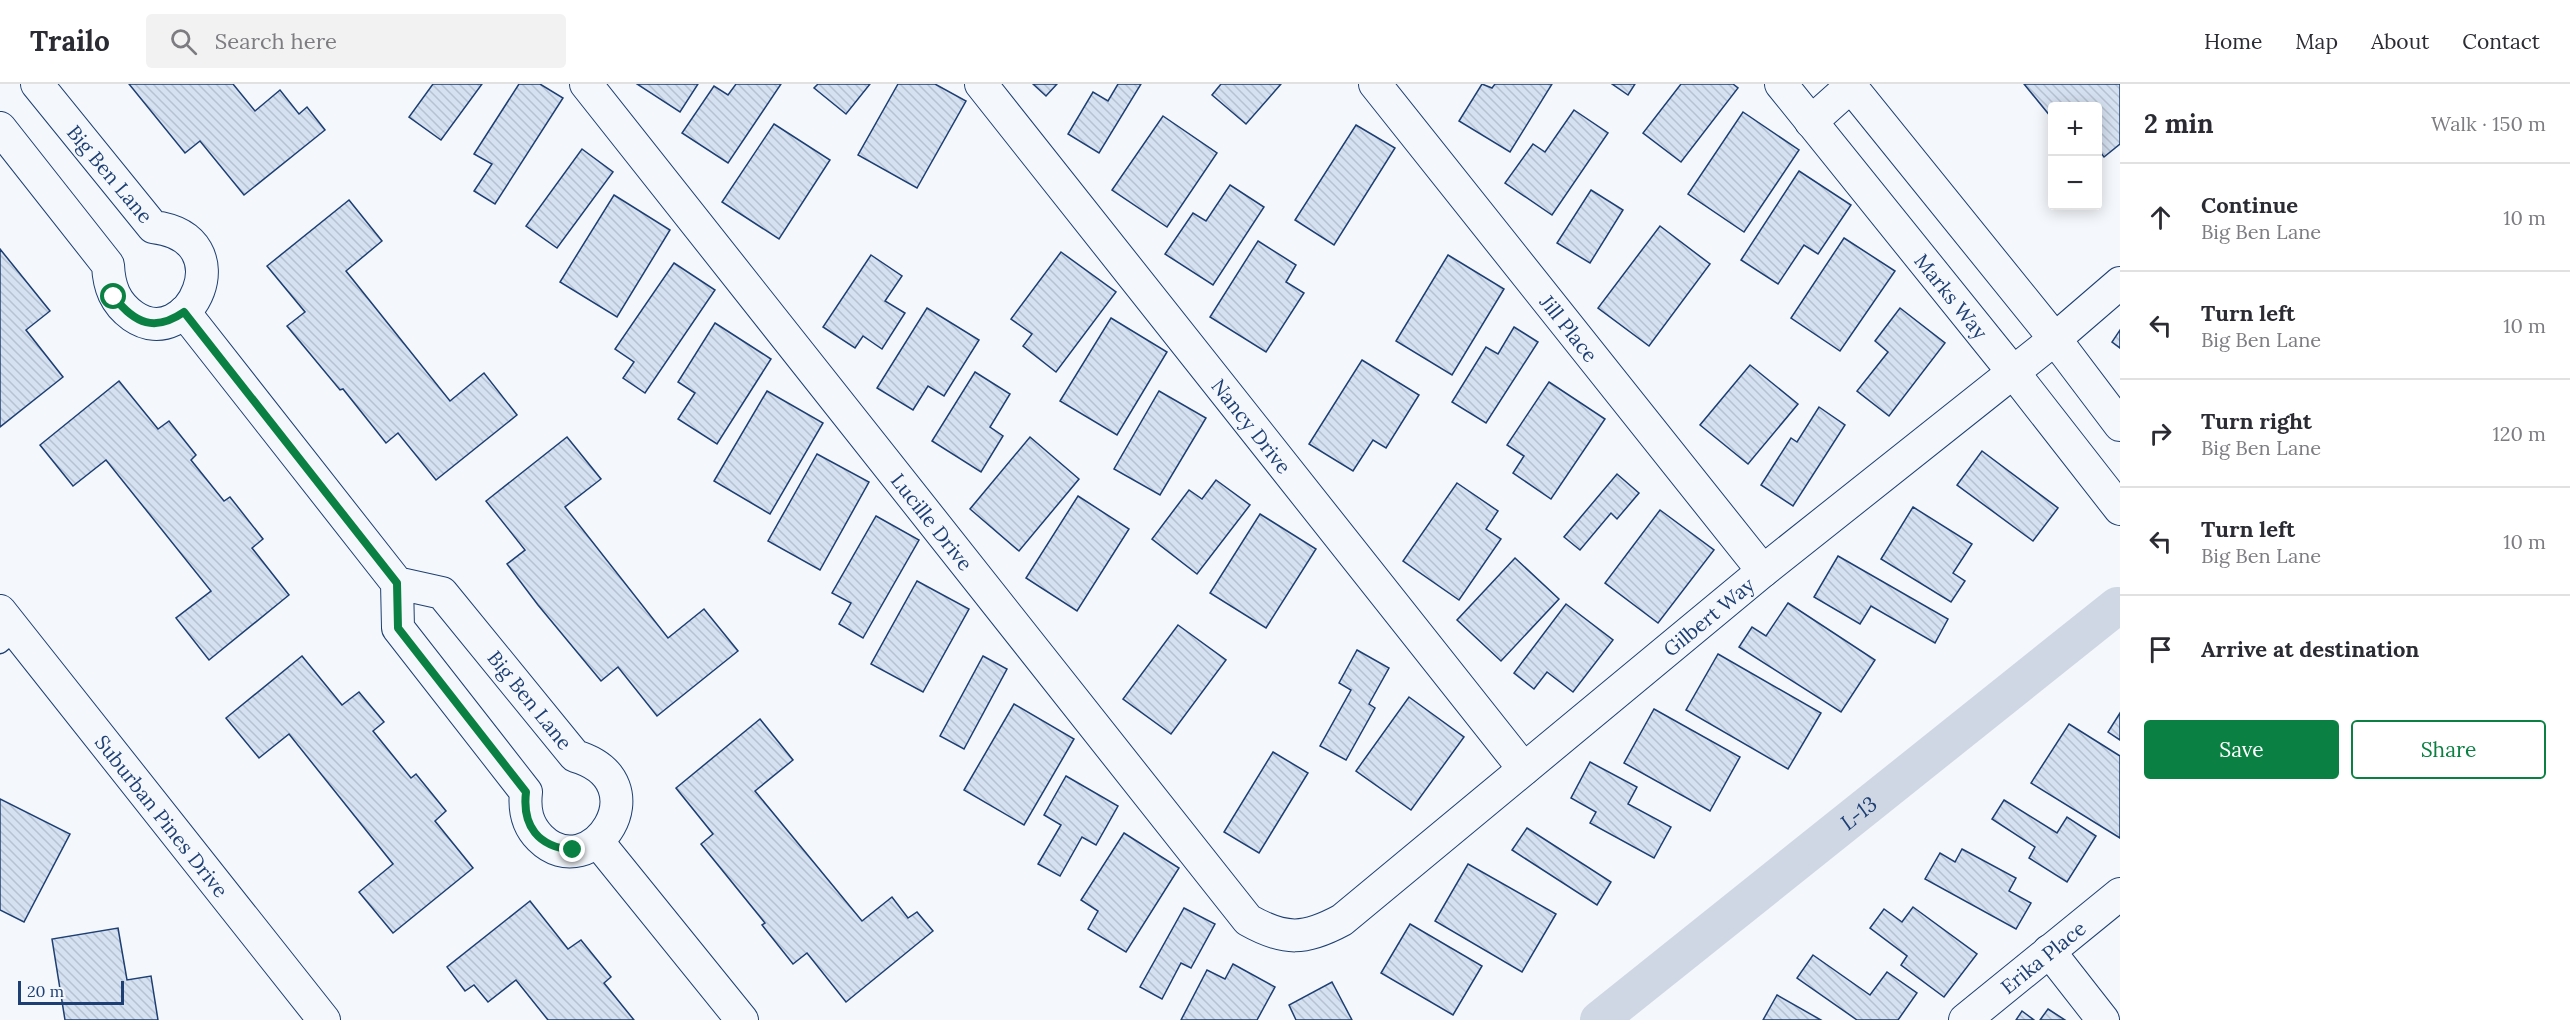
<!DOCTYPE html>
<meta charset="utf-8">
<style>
body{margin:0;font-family:Lora,serif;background:#f2f2f3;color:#2b2b33}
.controls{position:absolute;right:18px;top:18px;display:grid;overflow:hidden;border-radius:6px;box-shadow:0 3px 15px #0003}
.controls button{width:54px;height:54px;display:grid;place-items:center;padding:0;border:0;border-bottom:2px solid #e1e1e2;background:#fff;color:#2b2b33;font:30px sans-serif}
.scale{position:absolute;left:18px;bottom:15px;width:106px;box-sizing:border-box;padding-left:6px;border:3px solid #1d3f73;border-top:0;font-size:16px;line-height:21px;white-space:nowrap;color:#1d3f73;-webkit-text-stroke:4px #f4f7fb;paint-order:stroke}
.stop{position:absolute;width:18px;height:18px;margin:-14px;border:4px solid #0b8043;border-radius:50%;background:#fff}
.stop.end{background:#0b8043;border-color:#fff;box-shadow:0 2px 6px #0008}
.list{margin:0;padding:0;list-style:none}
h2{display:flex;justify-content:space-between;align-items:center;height:78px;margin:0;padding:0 24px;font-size:26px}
h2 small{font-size:20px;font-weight:400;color:#7c7c81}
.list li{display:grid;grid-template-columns:39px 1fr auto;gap:18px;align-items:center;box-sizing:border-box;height:108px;padding:0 24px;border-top:2px solid #e1e1e2}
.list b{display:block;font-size:22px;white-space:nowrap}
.list p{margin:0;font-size:20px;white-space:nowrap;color:#7c7c81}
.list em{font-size:20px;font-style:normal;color:#7c7c81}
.actions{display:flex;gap:12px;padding:18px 24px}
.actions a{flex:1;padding:14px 0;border:2px solid #0b8043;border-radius:6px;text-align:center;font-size:21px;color:#0b8043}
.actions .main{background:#0b8043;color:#fff}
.icon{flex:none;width:33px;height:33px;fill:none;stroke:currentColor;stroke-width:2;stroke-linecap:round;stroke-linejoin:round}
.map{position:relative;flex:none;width:2120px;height:936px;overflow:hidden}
header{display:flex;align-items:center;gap:36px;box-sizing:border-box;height:84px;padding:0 30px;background:#fff;border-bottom:2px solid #e1e1e2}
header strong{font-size:28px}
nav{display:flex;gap:33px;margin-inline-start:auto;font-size:21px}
.search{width:420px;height:54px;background:#f2f2f3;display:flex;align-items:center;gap:15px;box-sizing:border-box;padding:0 21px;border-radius:6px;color:#7c7c81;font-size:22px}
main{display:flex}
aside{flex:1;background:#fff}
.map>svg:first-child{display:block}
</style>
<header>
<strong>Trailo</strong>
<div class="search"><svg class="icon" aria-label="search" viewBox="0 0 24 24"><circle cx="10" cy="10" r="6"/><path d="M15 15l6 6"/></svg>Search here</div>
<nav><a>Home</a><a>Map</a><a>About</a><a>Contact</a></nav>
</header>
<main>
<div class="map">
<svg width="2120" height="936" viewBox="0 0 2120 936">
<defs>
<pattern id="building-back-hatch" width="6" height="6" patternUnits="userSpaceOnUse" patternTransform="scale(1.5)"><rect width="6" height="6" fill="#d5e0f0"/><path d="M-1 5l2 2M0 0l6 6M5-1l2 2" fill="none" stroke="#b6c1d1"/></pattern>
</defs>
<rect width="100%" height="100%" fill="#f4f7fb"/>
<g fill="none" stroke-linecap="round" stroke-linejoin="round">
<path stroke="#cfd7e4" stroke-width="38" id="s1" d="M 1599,936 L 2117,522"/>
</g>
<g fill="url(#building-back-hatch)" stroke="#1d3f73" stroke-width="1.5">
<path d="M 129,0 L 233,0 L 255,27 L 280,6 L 299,30 L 307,23 L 325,46 L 244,111 L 200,57 L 185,69 Z"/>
<path d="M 433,0 L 482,0 L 441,56 L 409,33 Z"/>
<path d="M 519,0 L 540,0 L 563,14 L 495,120 L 474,107 L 492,80 L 474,70 Z"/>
<path d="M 637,0 L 698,0 L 680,28 Z"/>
<path d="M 736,0 L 781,0 L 728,79 L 682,49 L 714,2 L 728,11 Z"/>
<path d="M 818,0 L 870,0 L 846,30 L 814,4 Z"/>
<path d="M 898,0 L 935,0 L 966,17 L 917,104 L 858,71 Z"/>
<path d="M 1033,0 L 1057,0 L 1046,12 Z"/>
<path d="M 1118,0 L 1141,0 L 1099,69 L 1068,50 L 1093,8 L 1108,17 Z"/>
<path d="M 1221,0 L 1281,0 L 1246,40 L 1212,11 Z"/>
<path d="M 1482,0 L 1492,4 L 1495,0 L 1552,0 L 1510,68 L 1459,37 Z"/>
<path d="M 1612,0 L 1635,0 L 1628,11 Z"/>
<path d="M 1681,0 L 1733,0 L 1738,4 L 1681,78 L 1643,49 Z"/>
<path d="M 2024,0 L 2120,0 L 2120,60 L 2104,73 L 2098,65 L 2098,22 L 2052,22 L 2051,33 Z"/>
<path d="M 1574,26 L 1608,49 L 1552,131 L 1505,99 L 1533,60 L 1545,68 Z"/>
<path d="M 1743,28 L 1799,66 L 1744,148 L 1688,110 Z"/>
<path d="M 1163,32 L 1217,69 L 1167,143 L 1112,106 Z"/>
<path d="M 774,40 L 830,76 L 779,155 L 722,118 Z"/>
<path d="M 1356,41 L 1395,64 L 1334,161 L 1295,136 Z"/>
<path d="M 582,65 L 613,88 L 557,164 L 526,142 Z"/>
<path d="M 1799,87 L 1851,121 L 1818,170 L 1804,161 L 1778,200 L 1741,176 Z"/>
<path d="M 1230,101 L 1264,123 L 1213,201 L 1165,170 L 1193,129 L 1206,137 Z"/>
<path d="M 1591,106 L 1623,126 L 1590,179 L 1557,159 Z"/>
<path d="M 614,111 L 670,146 L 617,233 L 560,198 Z"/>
<path d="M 349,116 L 382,157 L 346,187 L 450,317 L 484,289 L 517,331 L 436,396 L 398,349 L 386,359 L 343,305 L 340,306 L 287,242 L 305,228 L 267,182 Z"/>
<path d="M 1660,142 L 1710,180 L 1649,262 L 1598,224 Z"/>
<path d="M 1844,154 L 1895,187 L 1840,267 L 1791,234 Z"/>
<path d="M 1258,157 L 1296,181 L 1286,198 L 1304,209 L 1266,268 L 1210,233 Z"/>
<path d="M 0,165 L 50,227 L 26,246 L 63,293 L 0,343 Z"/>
<path d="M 1061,168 L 1116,208 L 1056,288 L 1023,262 L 1032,250 L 1011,235 Z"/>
<path d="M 871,171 L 902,192 L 885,217 L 905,229 L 882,265 L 863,252 L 855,264 L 823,243 Z"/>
<path d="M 1448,171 L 1504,205 L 1452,291 L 1396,257 Z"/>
<path d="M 674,179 L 715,206 L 645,309 L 623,294 L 634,278 L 615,265 Z"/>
<path d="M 927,224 L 979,256 L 944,312 L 928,302 L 913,326 L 877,304 Z"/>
<path d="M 1900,224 L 1945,259 L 1889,332 L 1857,307 L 1888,268 L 1875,257 Z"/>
<path d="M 1111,234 L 1167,268 L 1117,351 L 1060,317 Z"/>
<path d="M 715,239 L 771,275 L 717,360 L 678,335 L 695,309 L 678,298 Z"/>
<path d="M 1514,243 L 1538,258 L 1486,339 L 1452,318 L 1486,263 L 1498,270 Z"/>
<path d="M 2120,246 L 2120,264 L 2112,258 Z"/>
<path d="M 1362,276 L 1419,311 L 1386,364 L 1373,356 L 1353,387 L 1309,360 Z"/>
<path d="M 1750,281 L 1798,320 L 1748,380 L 1700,341 Z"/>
<path d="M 975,288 L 1010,310 L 990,343 L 1003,352 L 981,388 L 932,357 Z"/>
<path d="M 119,297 L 158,345 L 169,337 L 196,371 L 191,376 L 224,417 L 230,413 L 263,455 L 252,464 L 289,511 L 209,576 L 176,534 L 211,507 L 106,376 L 73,402 L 40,361 Z"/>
<path d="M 1549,298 L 1605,335 L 1551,415 L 1513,389 L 1524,372 L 1507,361 Z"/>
<path d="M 767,307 L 823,339 L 770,430 L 714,397 Z"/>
<path d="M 1159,307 L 1206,334 L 1160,411 L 1114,385 Z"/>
<path d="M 1819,323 L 1845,341 L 1793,422 L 1761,401 L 1791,354 L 1797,358 Z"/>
<path d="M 567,353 L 601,395 L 565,423 L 668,554 L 704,525 L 738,567 L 657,632 L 618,583 L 601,597 L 538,521 L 507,480 L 525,466 L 486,417 Z"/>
<path d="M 1030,353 L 1079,395 L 1019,467 L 970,425 Z"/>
<path d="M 1982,367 L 2058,424 L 2033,457 L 1957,401 Z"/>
<path d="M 817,370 L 869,398 L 820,486 L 768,457 Z"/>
<path d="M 1617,390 L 1639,409 L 1617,435 L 1611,429 L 1580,466 L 1564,453 Z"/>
<path d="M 1216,396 L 1250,421 L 1197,490 L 1152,455 L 1189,406 L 1202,415 Z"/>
<path d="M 1457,399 L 1498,427 L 1486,445 L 1501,455 L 1459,516 L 1403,477 Z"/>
<path d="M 1078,412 L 1129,445 L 1077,527 L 1026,494 Z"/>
<path d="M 1913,423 L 1972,460 L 1953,489 L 1965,497 L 1951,518 L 1881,475 Z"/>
<path d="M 1660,426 L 1714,466 L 1658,539 L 1605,499 Z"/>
<path d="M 1260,430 L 1316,465 L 1266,544 L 1210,509 Z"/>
<path d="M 876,432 L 919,456 L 863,554 L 839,540 L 851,519 L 832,509 Z"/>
<path d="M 1838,472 L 1948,535 L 1935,559 L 1871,522 L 1860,540 L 1814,513 Z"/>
<path d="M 1515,474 L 1559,515 L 1501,577 L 1457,536 Z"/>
<path d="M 917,497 L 969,525 L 923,608 L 871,580 Z"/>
<path d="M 1788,519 L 1875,576 L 1841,628 L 1739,563 L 1752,543 L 1766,552 Z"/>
<path d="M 1566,520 L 1613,556 L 1573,608 L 1547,588 L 1534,605 L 1514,589 Z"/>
<path d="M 1178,541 L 1226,576 L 1171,650 L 1123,615 Z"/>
<path d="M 1357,566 L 1389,584 L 1369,620 L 1375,624 L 1346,676 L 1320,662 L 1351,606 L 1339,599 Z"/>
<path d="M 1718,570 L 1821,629 L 1788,685 L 1686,626 Z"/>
<path d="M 302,572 L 342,621 L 359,608 L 384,638 L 373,647 L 411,694 L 416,690 L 446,727 L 435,737 L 473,784 L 393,849 L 359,808 L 393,780 L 289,650 L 259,674 L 226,634 Z"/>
<path d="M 983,572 L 1007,585 L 964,665 L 940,652 Z"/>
<path d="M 1409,613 L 1464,653 L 1411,726 L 1356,687 Z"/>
<path d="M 1014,620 L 1074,655 L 1024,741 L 964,706 Z"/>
<path d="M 1654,625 L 1740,673 L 1710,727 L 1624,679 Z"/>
<path d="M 2120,629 L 2120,656 L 2108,648 Z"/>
<path d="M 760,635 L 793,676 L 755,707 L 862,837 L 892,813 L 908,834 L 917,828 L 933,847 L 846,918 L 807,869 L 793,880 L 762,841 L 765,839 L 701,760 L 713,750 L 676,704 Z"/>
<path d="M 2069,640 L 2120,672 L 2120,754 L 2031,699 Z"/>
<path d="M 1273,668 L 1308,689 L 1259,769 L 1224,748 Z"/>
<path d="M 1590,678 L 1637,703 L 1628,720 L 1671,743 L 1654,774 L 1590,739 L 1596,728 L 1571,714 Z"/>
<path d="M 1066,692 L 1118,722 L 1096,761 L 1082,753 L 1060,792 L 1038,780 L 1061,741 L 1044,731 Z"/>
<path d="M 0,715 L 70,750 L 24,838 L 0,826 Z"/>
<path d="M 2004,716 L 2057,749 L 2067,733 L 2096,752 L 2067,798 L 2029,774 L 2035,763 L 1992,735 Z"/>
<path d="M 1527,744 L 1611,798 L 1597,821 L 1512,766 Z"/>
<path d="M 1124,749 L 1179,784 L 1126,868 L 1088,845 L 1098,827 L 1081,816 Z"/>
<path d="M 1962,765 L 2016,794 L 2009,807 L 2031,819 L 2016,845 L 1925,795 L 1940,769 L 1955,778 Z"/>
<path d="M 1468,780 L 1556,830 L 1522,888 L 1435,837 Z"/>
<path d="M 530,817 L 568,865 L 581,856 L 611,893 L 604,899 L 634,936 L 548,936 L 516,896 L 488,918 L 474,901 L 465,907 L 447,883 Z"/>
<path d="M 1913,823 L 1977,870 L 1944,913 L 1901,881 L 1907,872 L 1870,844 L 1884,825 L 1902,838 Z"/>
<path d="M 1184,824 L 1215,840 L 1191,884 L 1181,879 L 1162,915 L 1140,903 Z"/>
<path d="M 1410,840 L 1482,882 L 1453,931 L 1381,889 Z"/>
<path d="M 118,844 L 127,896 L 151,892 L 158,936 L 65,936 L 52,855 Z"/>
<path d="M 1813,871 L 1870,911 L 1887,888 L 1917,909 L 1898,936 L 1857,936 L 1797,894 Z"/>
<path d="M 1233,880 L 1275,903 L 1257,936 L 1181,936 L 1207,886 L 1225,895 Z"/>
<path d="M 1332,898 L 1352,936 L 1296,936 L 1289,921 Z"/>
<path d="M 1777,911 L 1821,936 L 1763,936 Z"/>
<path d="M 2048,925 L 2065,936 L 2040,936 Z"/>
<path d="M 2022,927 L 2034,936 L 2016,936 Z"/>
</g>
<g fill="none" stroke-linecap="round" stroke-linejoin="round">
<defs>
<path id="lane" d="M 0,561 L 16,548"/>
<g id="street">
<path id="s2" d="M 586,0 L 1248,836 C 1285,857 1305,856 1342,836 L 1763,487 L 2055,255 L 2120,199"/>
<path id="s3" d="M 981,0 L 1524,685"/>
<path id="s4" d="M 1375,0 L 1763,487"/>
<path id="s5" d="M 1781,0 L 2013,288 L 2120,425"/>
<path d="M 1849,0 L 2055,255 L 2120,341"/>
<path d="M 1811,38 L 1851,2"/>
<path d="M 0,44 L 108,181 C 109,203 115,219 133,232 C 189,271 245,154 153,143 L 37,0"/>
<path d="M 184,228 L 397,499 L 398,544 L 526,708 C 524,726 527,741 540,754 C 591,805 663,698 575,672 L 442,509 L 397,499"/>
<path id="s6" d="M 0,527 L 324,936"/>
<path d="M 598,758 L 742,936"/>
<path d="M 2049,867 L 2103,936"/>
<path id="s7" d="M 1965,936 L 2120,810"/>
</g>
</defs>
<use href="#lane" stroke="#1d3f73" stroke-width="19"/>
<use href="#street" stroke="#1d3f73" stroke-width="34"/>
<use href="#lane" stroke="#f4f7fb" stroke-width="16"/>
<use href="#street" stroke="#f4f7fb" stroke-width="32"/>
</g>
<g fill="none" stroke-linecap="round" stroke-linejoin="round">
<path stroke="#0b8043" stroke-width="8" d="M 114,213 C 135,240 155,248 184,228 L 397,499 L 398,544 L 526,708 C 522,742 538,763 573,766"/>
</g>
<g text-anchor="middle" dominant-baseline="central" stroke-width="4.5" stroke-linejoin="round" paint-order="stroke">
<g font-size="20" fill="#1d3f73" stroke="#f4f7fb">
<text transform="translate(110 90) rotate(50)">Big Ben Lane</text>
<text stroke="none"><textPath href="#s5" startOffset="272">Marks Way</textPath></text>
<text stroke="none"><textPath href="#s4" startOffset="312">Jill Place</textPath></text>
<text stroke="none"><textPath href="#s3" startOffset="436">Nancy Drive</textPath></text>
<text stroke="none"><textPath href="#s2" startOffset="558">Lucille Drive</textPath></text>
<text stroke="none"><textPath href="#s2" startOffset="1642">Gilbert Way</textPath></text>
<text transform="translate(530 616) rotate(51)">Big Ben Lane</text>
<text stroke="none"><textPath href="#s6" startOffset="261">Suburban Pines Drive</textPath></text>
<text stroke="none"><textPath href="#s7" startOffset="100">Erika Place</textPath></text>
</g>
<g font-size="21" font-style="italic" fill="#1d3f73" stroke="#f4f7fb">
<text stroke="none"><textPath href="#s1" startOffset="332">L-13</textPath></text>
</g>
</g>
</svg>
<div class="controls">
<button>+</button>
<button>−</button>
</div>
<div class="scale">20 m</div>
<div class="stop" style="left:114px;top:213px"></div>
<div class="stop end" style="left:573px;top:766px"></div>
</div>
<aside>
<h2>2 min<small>Walk · 150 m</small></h2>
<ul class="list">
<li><svg class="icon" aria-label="ahead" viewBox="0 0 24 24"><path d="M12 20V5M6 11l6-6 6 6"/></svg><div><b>Continue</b><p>Big Ben Lane</p></div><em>10 m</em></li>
<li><svg class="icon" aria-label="left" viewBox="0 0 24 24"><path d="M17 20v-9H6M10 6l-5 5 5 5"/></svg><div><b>Turn left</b><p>Big Ben Lane</p></div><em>10 m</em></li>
<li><svg class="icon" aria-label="right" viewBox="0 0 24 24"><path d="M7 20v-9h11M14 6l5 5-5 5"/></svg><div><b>Turn right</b><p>Big Ben Lane</p></div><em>120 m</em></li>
<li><svg class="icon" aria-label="left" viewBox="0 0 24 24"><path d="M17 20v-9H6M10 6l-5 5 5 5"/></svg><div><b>Turn left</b><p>Big Ben Lane</p></div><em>10 m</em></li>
<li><svg class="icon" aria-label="arrive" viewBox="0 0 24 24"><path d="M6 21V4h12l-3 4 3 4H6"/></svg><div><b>Arrive at destination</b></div></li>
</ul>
<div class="actions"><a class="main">Save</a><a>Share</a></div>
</aside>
</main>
